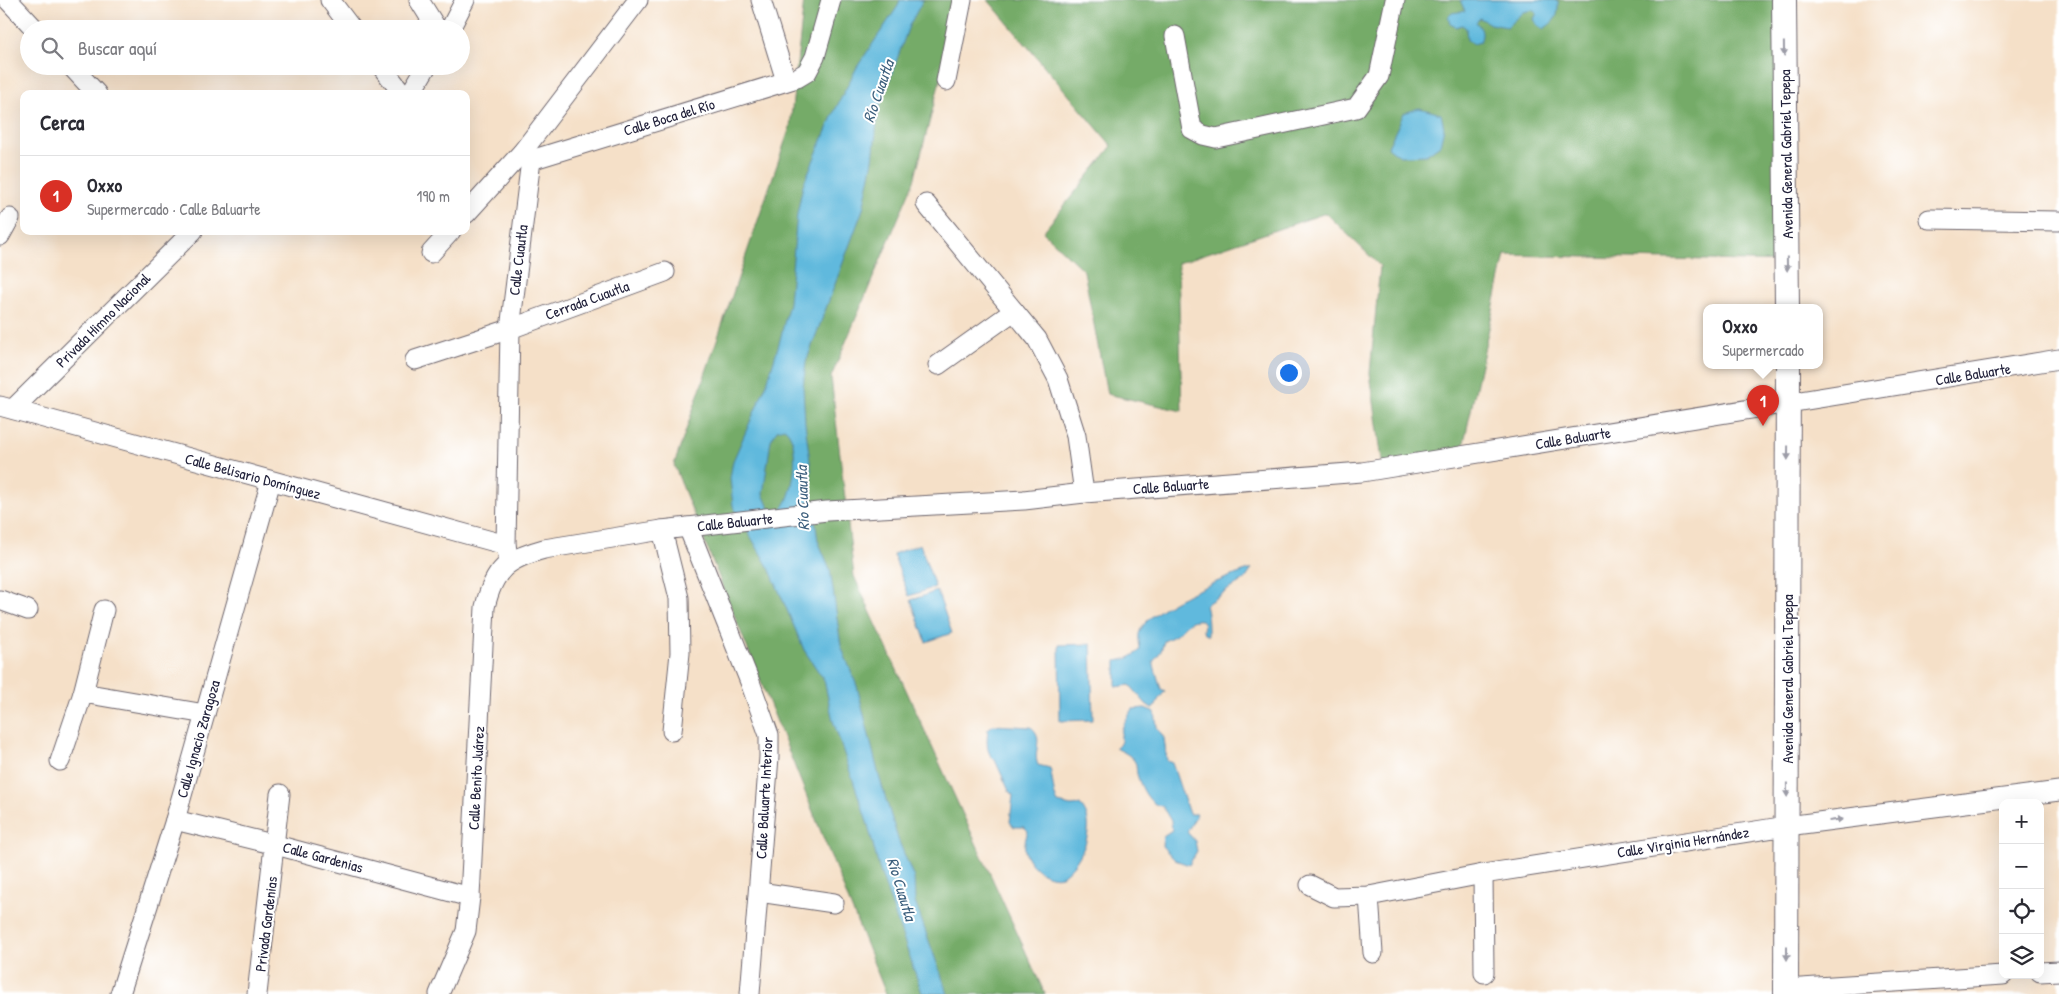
<!DOCTYPE html>
<html lang="es">
<meta charset="utf-8">
<style>
body{margin:0;font-family:"Patrick Hand",sans-serif;background:#f2f2f3;color:#2b2b33}
.controls{position:absolute;right:15px;bottom:15px;display:grid;overflow:hidden;border-radius:10px;box-shadow:0 5px 20px #0002}
.controls button{width:45px;height:45px;display:grid;place-items:center;padding:0;border:0;border-bottom:1px solid #e1e1e2;background:#fff;color:#2b2b33;font:25px sans-serif}
.you{position:absolute;left:1288px;top:372px;width:18px;height:18px;margin:-12px;border:4px solid #fff;border-radius:50%;background:#1a73e8;box-shadow:0 0 0 8px #1a73e833}
.badge{display:grid;place-items:center;width:32px;height:32px;border-radius:50%;background:#d93025;color:#fff;font-size:16px;font-weight:700}
.pin{position:absolute;translate:-50% -41px;filter:drop-shadow(0 1px 2px #0008)}
.pin::after{content:'';position:absolute;top:26px;width:18px;height:15px;background:inherit;clip-path:polygon(0 0,100% 0,50% 100%)}
.popup{position:absolute;left:1703px;top:304px;width:120px;height:65px;box-sizing:border-box;display:grid;place-content:center;border-radius:10px;background:#fff;filter:drop-shadow(0 1px 4px #0005);font-size:16px;white-space:nowrap;color:#7c7c81}
.popup b{font-size:19px;color:#2b2b33}
.popup::after{content:'';position:absolute;left:50%;top:100%;margin-left:-10px;border:10px solid transparent;border-top-color:#fff}
.list{margin:0;padding:0;list-style:none}
h2{display:flex;justify-content:space-between;align-items:center;height:65px;margin:0;padding:0 20px;font-size:21px}
h2 small{font-size:16px;font-weight:400;color:#7c7c81}
.list li{display:grid;grid-template-columns:32px 1fr auto;gap:15px;align-items:center;box-sizing:border-box;height:80px;padding:0 20px;border-top:1px solid #e1e1e2}
.list b{display:block;font-size:19px;white-space:nowrap}
.list p{margin:0;font-size:16px;white-space:nowrap;color:#7c7c81}
.list em{font-size:16px;font-style:normal;color:#7c7c81}
.icon{flex:none;width:28px;height:28px;fill:none;stroke:currentColor;stroke-width:2;stroke-linecap:round;stroke-linejoin:round}
.map{position:relative;flex:none;width:2059px;height:994px;overflow:hidden}
.search{position:absolute;background:#fff;box-shadow:0 5px 20px #0002;left:20px;top:20px;width:450px;height:55px;display:flex;align-items:center;gap:12px;box-sizing:border-box;padding:0 18px;border-radius:28px;color:#7c7c81;font-size:19px}
.panel{position:absolute;background:#fff;box-shadow:0 5px 20px #0002;left:20px;top:90px;width:450px;height:145px;border-radius:10px}
.map>svg:first-child{display:block}
</style>
<div class="map">
<svg width="2059" height="994" viewBox="0 0 2059 994">
<rect width="100%" height="100%" fill="#fff"/>
<filter id="ink" filterUnits="userSpaceOnUse"><feTurbulence type="fractalNoise" baseFrequency=".02" numOctaves="2"/><feDisplacementMap in="SourceGraphic" scale="10" xChannelSelector="R" yChannelSelector="G"/><feConvolveMatrix kernelMatrix="1 2 1 2 8 2 1 2 1" color-interpolation-filters="sRGB"/></filter>
<filter id="wash" filterUnits="userSpaceOnUse"><feTurbulence type="fractalNoise" baseFrequency=".0096" numOctaves="4" result="noise"/><feDisplacementMap in="SourceGraphic" scale="20" xChannelSelector="R" yChannelSelector="G"/><feGaussianBlur stdDeviation="1.12" result="paint"/><feColorMatrix in="noise" values="0 0 0 0 0 0 0 0 0 0 0 0 0 0 0 0 0 1.4 0 .05"/><feComposite in="paint" operator="in"/></filter>
<g filter="url(#wash)">
<rect width="100%" height="100%" fill="#f5e0c8"/>
<g fill="#74ab68" stroke="#4b6652">
<path d="M 804,0 L 961,0 L 914,181 L 831,377 L 854,576 L 1045,994 L 886,994 L 674,465 L 790,127 Z"/>
<path d="M 988,0 L 1787,0 L 1787,262 L 1505,255 L 1461,456 L 1383,468 L 1370,373 L 1380,266 L 1326,213 L 1178,263 L 1182,411 L 1107,394 L 1084,271 L 1043,232 L 1112,146 Z"/>
</g>
<g fill="#60b9dd" stroke="#416e8c" fill-rule="evenodd">
<path d="M 900,0 L 923,0 L 909,26 L 878,112 L 873,160 L 863,209 L 806,362 L 803,387 L 805,423 L 811,469 L 811,493 L 818,541 L 830,569 L 841,646 L 857,686 L 879,776 L 898,839 L 914,878 L 915,902 L 948,994 L 922,993 L 879,868 L 868,825 L 833,721 L 824,680 L 804,650 L 770,570 L 733,506 L 730,478 L 733,461 L 767,383 L 780,340 L 789,303 L 797,214 L 803,185 L 834,112 L 857,67 L 898,6 ZM 784,428 C 802,438 795,503 778,512 L 769,508 L 763,494 L 771,440 L 777,430 Z"/>
<path d="M 1460,0 L 1554,0 L 1558,2 C 1559,16 1555,22 1543,29 L 1537,25 L 1534,19 L 1537,13 L 1533,10 L 1523,12 L 1507,27 L 1490,24 L 1480,18 L 1476,22 C 1482,29 1484,33 1480,42 L 1474,44 L 1467,40 L 1466,28 L 1462,25 L 1456,27 L 1450,24 L 1448,17 L 1452,13 L 1465,11 Z"/>
<path d="M 1419,108 L 1441,114 L 1444,128 L 1440,145 L 1426,155 L 1400,156 L 1388,147 L 1404,113 Z"/>
<path d="M 920,544 L 935,587 L 909,596 L 893,554 Z"/>
<path d="M 1252,569 L 1246,578 L 1205,605 C 1208,616 1208,625 1208,636 L 1203,631 L 1204,623 L 1201,620 C 1189,618 1184,628 1176,635 C 1173,637 1168,639 1164,641 L 1161,651 L 1153,662 L 1161,689 L 1165,691 L 1158,700 L 1156,706 L 1152,708 L 1146,704 L 1130,685 L 1116,687 L 1116,661 C 1125,660 1133,657 1140,650 C 1140,645 1138,639 1139,634 C 1145,607 1227,577 1252,569 Z"/>
<path d="M 937,591 L 952,633 L 926,642 L 911,600 Z"/>
<path d="M 1091,644 L 1093,720 L 1060,721 L 1059,645 Z"/>
<path d="M 1145,708 L 1155,712 L 1157,727 L 1164,738 L 1167,761 L 1172,763 L 1189,814 L 1197,814 L 1187,832 L 1195,841 L 1197,851 L 1189,865 L 1175,860 L 1162,846 L 1163,836 L 1172,830 L 1171,821 L 1162,806 C 1149,806 1140,785 1137,774 C 1136,770 1137,765 1135,762 C 1131,755 1122,751 1115,748 L 1121,742 C 1120,728 1125,721 1133,709 Z"/>
<path d="M 993,725 L 1031,727 C 1045,738 1032,751 1038,765 L 1050,768 C 1053,779 1053,795 1058,803 L 1071,806 L 1080,805 C 1099,823 1082,863 1062,876 C 1047,880 1028,866 1025,851 C 1024,844 1026,837 1028,831 L 1024,827 L 1014,827 L 1010,822 L 1013,795 L 1009,791 L 995,760 C 985,753 987,740 988,729 Z"/>
</g>
</g>
<g filter="url(#ink)">
<g fill="none" stroke-linecap="round" stroke-linejoin="round">
<defs>
<g id="minor">
<path d="M 8,0 L 35,29"/>
<path d="M 330,0 L 352,29"/>
<path d="M 419,0 L 437,29"/>
<path d="M 761,0 L 786,81"/>
<path d="M 450,29 L 465,0"/>
<path d="M 1175,36 L 1192,129 L 1203,135 L 1216,138 L 1356,108 L 1379,76 L 1395,0"/>
<path d="M 71,66 L 97,94"/>
<path d="M 381,66 L 403,94"/>
<path d="M 946,81 L 962,0"/>
<path d="M 410,94 L 427,66"/>
<path d="M 531,160 L 797,78 L 807,72 L 815,57 L 831,0"/>
<path d="M 926,204 L 1037,339 L 1058,379 L 1076,436 L 1084,493"/>
<path d="M 466,214 L 523,151 L 638,0"/>
<path d="M 1929,219 L 2059,221"/>
<path d="M 0,236 L 10,218"/>
<path d="M 431,253 L 451,231"/>
<path d="M 415,360 L 510,329 L 665,272"/>
<path d="M 938,365 L 1014,311"/>
<path d="M 0,406 L 506,545"/>
<path d="M 13,409 L 193,231"/>
<path d="M 688,527 L 750,682 L 769,735 L 769,757 L 750,994"/>
<path d="M 662,530 L 679,598 L 680,653 L 672,731"/>
<path d="M 508,556 L 506,545 L 510,329 L 531,160 L 523,151"/>
<path d="M 0,600 L 28,610"/>
<path d="M 83,693 L 205,714"/>
<path d="M 60,761 L 83,693 L 104,610"/>
<path d="M 175,820 L 276,845 L 470,897"/>
<path d="M 1483,874 L 1484,973"/>
<path d="M 1310,885 L 1334,897 L 1369,896 L 1483,874 L 1787,826 L 2059,791"/>
<path d="M 759,892 L 834,903"/>
<path d="M 1369,896 L 1373,953"/>
<path d="M 2040,972 L 2059,971"/>
<path d="M 1786,989 L 2003,975"/>
<path d="M 120,994 L 175,820 L 271,481"/>
<path d="M 257,994 L 280,794"/>
<path d="M 439,994 L 466,931 L 470,897 L 485,607 C 494,569 507,559 544,549 L 662,530 L 827,511 L 1024,500 L 1084,493 L 1362,472 L 2059,359"/>
</g>
<g id="major">
<path d="M 1784,0 L 1787,307"/>
<path d="M 1786,994 L 1788,365"/>
</g>
</defs>
<use href="#minor" stroke="#6c646c" stroke-width="21"/>
<use href="#major" stroke="#6c646c" stroke-width="26"/>
<use href="#minor" stroke="#fff" stroke-width="19"/>
<use href="#major" stroke="#fff" stroke-width="24"/>
</g>
<defs><path id="oneway-solid" d="M-6-.8H1V-3.2L6.5 0L1 3.2V.8H-6Z" transform="scale(1.25)"/></defs>
<g fill="#9c9ca7">
<use href="#oneway-solid" transform="translate(1784 49) rotate(89)"/>
<use href="#oneway-solid" transform="translate(1787 264) rotate(89)"/>
<use href="#oneway-solid" transform="translate(1788 453) rotate(91)"/>
<use href="#oneway-solid" transform="translate(1787 790) rotate(89)"/>
<use href="#oneway-solid" transform="translate(1836 820) rotate(-7)"/>
<use href="#oneway-solid" transform="translate(1787 953) rotate(90)"/>
</g>
</g>
<g text-anchor="middle" dominant-baseline="central" stroke-width="4" stroke-linejoin="round" paint-order="stroke">
<g font-size="15" fill="#22223b" stroke="#fff">
<text transform="translate(669 117) rotate(-17)">Calle Boca del Río</text>
<text transform="translate(1786 154) rotate(-91)">Avenida General Gabriel Tepepa</text>
<text transform="translate(518 260) rotate(-83)">Calle Cuautla</text>
<text transform="translate(587 300) rotate(-20)">Cerrada Cuautla</text>
<text transform="translate(103 320) rotate(-45)">Privada Himno Nacional</text>
<text transform="translate(1973 374) rotate(-9)">Calle Baluarte</text>
<text transform="translate(1573 438) rotate(-9)">Calle Baluarte</text>
<text transform="translate(253 476) rotate(15)">Calle Belisario Domínguez</text>
<text transform="translate(1171 486) rotate(-4)">Calle Baluarte</text>
<text transform="translate(735 522) rotate(-6)">Calle Baluarte</text>
<text transform="translate(1787 679) rotate(-90)">Avenida General Gabriel Tepepa</text>
<text transform="translate(198 739) rotate(-74)">Calle Ignacio Zaragoza</text>
<text transform="translate(476 778) rotate(-87)">Calle Benito Juárez</text>
<text transform="translate(764 798) rotate(-87)">Calle Baluarte Interior</text>
<text transform="translate(1683 842) rotate(-9)">Calle Virginia Hernández</text>
<text transform="translate(323 857) rotate(15)">Calle Gardenias</text>
<text transform="translate(266 924) rotate(-83)">Privada Gardenias</text>
</g>
<g font-size="16" font-style="italic" fill="#3b5e7c" stroke="#fff">
<text transform="translate(878 91) rotate(-71)">Río Cuautla</text>
<text transform="translate(802 498) rotate(-92)">Río Cuautla</text>
<text transform="translate(902 889) rotate(73)">Río Cuautla</text>
</g>
</g>
</svg>
<div class="controls">
<button>+</button>
<button>−</button>
<button><svg class="icon" aria-label="locate" viewBox="0 0 24 24"><circle cx="12" cy="12" r="6"/><path d="M12 2v4M12 18v4M2 12h4M18 12h4"/></svg></button>
<button><svg class="icon" aria-label="layers" viewBox="0 0 24 24"><path d="M12 4l9 5-9 5-9-5zM3 14l9 5 9-5"/></svg></button>
</div>
<div class="you"></div>
<div class="pin badge" style="left:1763px;top:426px">1</div>
<div class="popup"><b>Oxxo</b>Supermercado</div>
<div class="search"><svg class="icon" aria-label="search" viewBox="0 0 24 24"><circle cx="10" cy="10" r="6"/><path d="M15 15l6 6"/></svg>Buscar aquí</div>
<section class="panel">
<h2>Cerca<small></small></h2>
<ul class="list">
<li><span class="badge">1</span><div><b>Oxxo</b><p>Supermercado · Calle Baluarte</p></div><em>190 m</em></li>
</ul>
</section>
</div>
